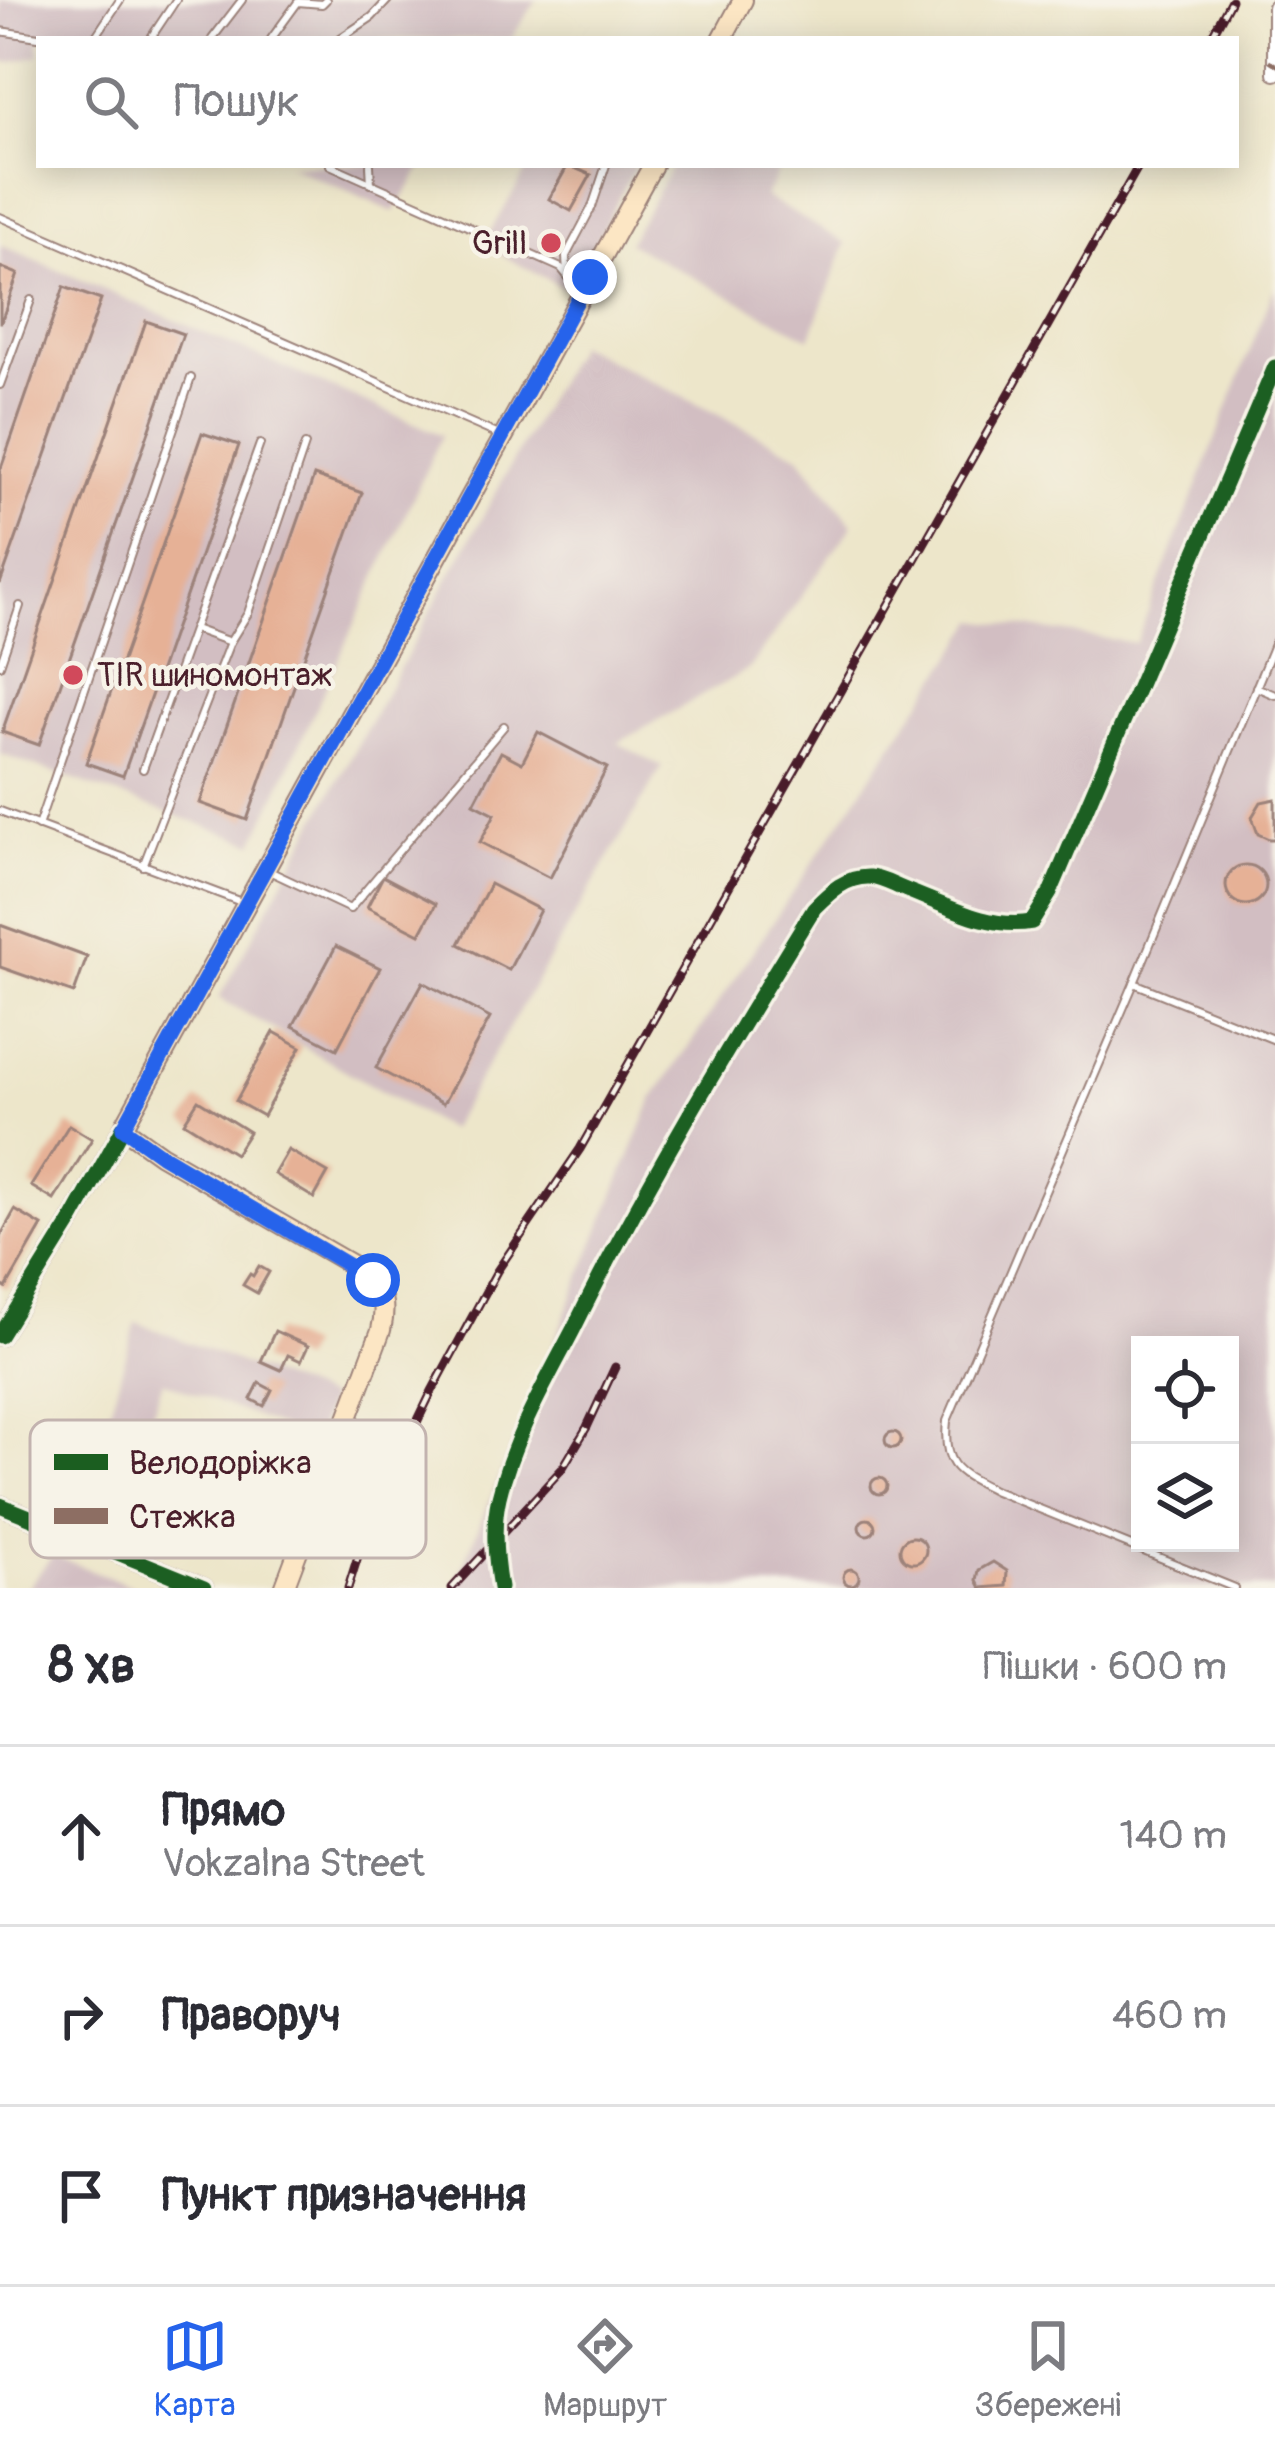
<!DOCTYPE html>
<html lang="uk">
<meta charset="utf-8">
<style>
body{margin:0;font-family:Pangolin,sans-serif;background:#f7f7f7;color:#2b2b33}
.controls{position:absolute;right:36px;bottom:36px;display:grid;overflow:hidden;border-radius:0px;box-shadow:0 6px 30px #0003}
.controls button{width:108px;height:108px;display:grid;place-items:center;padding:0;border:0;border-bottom:3px solid #e1e1e2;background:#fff;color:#2b2b33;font:60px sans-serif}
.stop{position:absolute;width:36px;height:36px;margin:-27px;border:9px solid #2563eb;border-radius:50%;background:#fff}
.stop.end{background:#2563eb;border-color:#fff;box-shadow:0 3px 12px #0008}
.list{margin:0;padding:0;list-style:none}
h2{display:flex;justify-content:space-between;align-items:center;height:156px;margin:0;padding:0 48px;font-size:51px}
h2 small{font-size:39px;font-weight:400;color:#7c7c81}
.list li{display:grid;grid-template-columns:78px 1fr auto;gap:36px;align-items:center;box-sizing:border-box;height:180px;padding:0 48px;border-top:3px solid #e1e1e2}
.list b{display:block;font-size:45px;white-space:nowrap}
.list p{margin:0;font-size:39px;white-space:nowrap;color:#7c7c81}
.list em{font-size:39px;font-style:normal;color:#7c7c81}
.icon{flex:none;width:66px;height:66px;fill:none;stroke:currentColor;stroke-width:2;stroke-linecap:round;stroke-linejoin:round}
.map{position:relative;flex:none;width:1275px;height:1588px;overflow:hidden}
.search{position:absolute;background:#fff;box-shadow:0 6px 30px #0003;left:36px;right:36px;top:36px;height:132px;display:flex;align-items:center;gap:30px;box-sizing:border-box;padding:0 42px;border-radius:0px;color:#7c7c81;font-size:45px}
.sheet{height:696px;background:#fff}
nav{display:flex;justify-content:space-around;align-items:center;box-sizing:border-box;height:168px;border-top:3px solid #e1e1e2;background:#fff;font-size:33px;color:#7c7c81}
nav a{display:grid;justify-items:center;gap:6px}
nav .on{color:#2563eb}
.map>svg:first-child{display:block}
</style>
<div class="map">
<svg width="1275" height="1588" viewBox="0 0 1275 1588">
<rect width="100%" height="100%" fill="#f7f3e8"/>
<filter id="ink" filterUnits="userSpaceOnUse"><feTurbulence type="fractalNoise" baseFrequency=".00833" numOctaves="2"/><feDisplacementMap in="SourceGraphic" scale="24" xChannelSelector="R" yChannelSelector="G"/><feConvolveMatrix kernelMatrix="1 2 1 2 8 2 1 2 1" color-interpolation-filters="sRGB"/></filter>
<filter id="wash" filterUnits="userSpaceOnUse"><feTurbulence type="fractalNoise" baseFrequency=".004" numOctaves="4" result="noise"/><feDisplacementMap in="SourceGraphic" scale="48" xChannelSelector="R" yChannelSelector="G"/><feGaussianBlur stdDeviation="2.7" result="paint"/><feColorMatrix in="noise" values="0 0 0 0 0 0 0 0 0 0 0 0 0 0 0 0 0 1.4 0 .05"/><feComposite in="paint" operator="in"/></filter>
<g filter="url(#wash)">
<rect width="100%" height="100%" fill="#ede6ca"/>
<g fill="#d2bec2" fill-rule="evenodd">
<path d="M 0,0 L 537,0 L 511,39 L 39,39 L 39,55 L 8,63 L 0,58 Z"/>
<path d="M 288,165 L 424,165 L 394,212 Z"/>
<path d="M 530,165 L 636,165 L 570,291 L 482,245 Z"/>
<path d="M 673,165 L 781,165 L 765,197 L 846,243 L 810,338 L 628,243 Z"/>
<path d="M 0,245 L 442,435 L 254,843 L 0,754 Z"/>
<path d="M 1275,286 L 1275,1588 L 454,1588 L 653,1099 L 977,620 L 1136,643 ZM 1140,1345 L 1230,1345 L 1230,1543 L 1140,1543 Z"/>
<path d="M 577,344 L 799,455 L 853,525 L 749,669 L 618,743 L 662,767 L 449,1130 L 219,998 Z"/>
<path d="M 136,1322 L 329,1398 L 315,1440 L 163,1381 L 111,1535 L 77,1520 Z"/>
<path d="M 53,1555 L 136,1588 L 27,1588 Z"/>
</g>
<g id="blocks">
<g fill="#e6b196">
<path d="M 568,165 L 591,175 L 571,211 L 549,199 Z"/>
<path d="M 548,234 L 560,240 L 554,252 L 542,246 Z"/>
<path d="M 0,267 L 18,274 L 1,322 L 0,322 Z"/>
<path d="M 64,287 L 101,300 L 0,584 L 0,471 Z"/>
<path d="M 146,321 L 183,334 L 39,745 L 2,732 Z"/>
<path d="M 202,433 L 239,445 L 123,776 L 86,763 Z"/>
<path d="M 314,476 L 362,493 L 247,820 L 200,803 Z"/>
<path d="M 538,732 L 607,768 L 550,878 L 480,842 L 495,814 L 474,803 L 501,752 L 522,763 Z"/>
<path d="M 1275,799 L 1275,839 L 1269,839 L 1258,834 L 1252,817 L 1261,802 Z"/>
<circle cx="1246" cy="885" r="20"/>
<path d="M 383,876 L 436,904 L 420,934 L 367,907 Z"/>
<path d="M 490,884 L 540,910 L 509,970 L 459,944 Z"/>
<path d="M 0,925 L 87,957 L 74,993 L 0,967 Z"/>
<path d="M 336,946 L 380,968 L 337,1049 L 293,1026 Z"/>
<path d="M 423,982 L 490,1018 L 443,1104 L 376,1068 Z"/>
<path d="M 274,1032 L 301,1047 L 263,1116 L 236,1101 Z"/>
<path d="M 198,1100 L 249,1132 L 235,1154 L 184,1122 Z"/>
<path d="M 69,1125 L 92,1139 L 54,1200 L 31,1186 Z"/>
<path d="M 288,1150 L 328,1173 L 314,1198 L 274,1174 Z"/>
<path d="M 15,1210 L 42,1226 L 6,1288 L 0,1284 L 0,1237 Z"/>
<path d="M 259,1266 L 269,1272 L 257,1293 L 243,1285 L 250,1274 L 253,1276 Z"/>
<path d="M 275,1331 L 308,1346 L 301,1361 L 288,1355 L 281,1370 L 261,1361 Z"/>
<path d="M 259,1383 L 272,1390 L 264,1406 L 251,1399 Z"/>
<circle cx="893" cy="1440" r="8"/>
<circle cx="879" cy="1486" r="8"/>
<circle cx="867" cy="1527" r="8"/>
<circle cx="913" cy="1550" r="13"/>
<path d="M 993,1562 L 1007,1571 L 1006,1586 L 981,1588 L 977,1580 L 979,1570 Z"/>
<circle cx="851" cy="1577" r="8"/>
</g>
</g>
</g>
<g filter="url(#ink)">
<use href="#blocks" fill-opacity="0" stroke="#9c827a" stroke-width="3"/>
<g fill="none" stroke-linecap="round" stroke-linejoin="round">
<defs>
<g id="lane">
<path d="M 0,31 L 51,39"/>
<path d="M 94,39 L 120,0"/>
<path d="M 150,39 L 176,0"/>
<path d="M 212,39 L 242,0"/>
<path d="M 271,39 L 298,2 L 322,4 L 326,0"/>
<path d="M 339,39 L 372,17 L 388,0"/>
<path d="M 330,165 L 561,268 L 579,290"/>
<path d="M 370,165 L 371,184"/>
<path d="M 0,217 L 499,435"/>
<path d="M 567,273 L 566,256 L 592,207 L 606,165"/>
<path d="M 0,385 L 31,300"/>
<path d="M 194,629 L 230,642"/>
<path d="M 0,665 L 20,606"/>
<path d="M 1256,687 L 1275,695"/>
<path d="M 143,769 L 260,444"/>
<path d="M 0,811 L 244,903"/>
<path d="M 38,826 L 191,378"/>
<path d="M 143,866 L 230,642 L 248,613 L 305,445"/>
<path d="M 269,871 L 350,909 L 504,726"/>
<path d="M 1134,983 L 1275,1040"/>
<path d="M 1235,1588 L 995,1491 C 958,1472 942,1467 947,1421 L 1134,983 L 1275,642"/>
</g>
<g id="street">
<path d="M 1275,7 L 1275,73"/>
<path d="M 500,1588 C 495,1558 492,1527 499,1497 C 513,1438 545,1384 573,1330 C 645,1184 729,1046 814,908 C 830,892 846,876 870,877 C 882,878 895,886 906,890 C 946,905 988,930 1032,922 L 1050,893 L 1275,367"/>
</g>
<g id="secondary">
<path d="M 722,39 L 743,0"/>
<path d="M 123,1128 L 161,1155 L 352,1265 C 379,1284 389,1296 381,1330 L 284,1588"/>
<path d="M 0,1336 L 72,1220 L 123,1128 L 653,165"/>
<path d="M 0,1505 L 204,1588"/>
</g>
</defs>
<use href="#lane" stroke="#9c827a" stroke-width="10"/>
<use href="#street" stroke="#9c827a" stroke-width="18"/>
<use href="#secondary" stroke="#9c827a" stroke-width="22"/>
<use href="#lane" stroke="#fff" stroke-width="6"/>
<use href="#street" stroke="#fff" stroke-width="14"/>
<use href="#secondary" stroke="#fce6c4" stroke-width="18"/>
<defs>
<g id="rail">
<path d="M 1210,39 L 1231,0"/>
<path d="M 348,1588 L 368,1524 L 432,1391 L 497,1271 L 580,1149 L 1139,165"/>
<path d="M 452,1588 L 562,1469 L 587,1427 L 615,1367"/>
</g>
</defs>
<use href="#rail" stroke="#4a1f2b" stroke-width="9"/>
<use href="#rail" stroke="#f7f3e8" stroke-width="4.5" stroke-dasharray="14" stroke-linecap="butt"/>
<path stroke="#8d6e63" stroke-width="12" stroke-dasharray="24 12" stroke-linecap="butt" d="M 1273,65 L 1275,62"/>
<defs>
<g id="cycleway">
<path d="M 0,1336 L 72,1220 L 123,1128"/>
<path d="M 0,1505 L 204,1588"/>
<path d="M 500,1588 C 495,1558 492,1527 499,1497 C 513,1438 545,1384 573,1330 C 645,1184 729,1046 814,908 C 830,892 846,876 870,877 C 882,878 895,886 906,890 C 946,905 988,930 1032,922 L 1050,893 L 1275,367"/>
</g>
</defs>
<use href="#cycleway" stroke="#f7f3e8" stroke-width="22"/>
<use href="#cycleway" stroke="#1b5e20" stroke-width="15"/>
</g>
</g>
<g fill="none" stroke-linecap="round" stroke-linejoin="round" filter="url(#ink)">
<path stroke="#2563eb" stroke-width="15" d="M 373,1280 L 161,1155 L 123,1128 L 590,277"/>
</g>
<g fill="#d1495b" stroke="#f7f3e8" stroke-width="4.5">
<circle cx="551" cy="243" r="12"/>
<circle cx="73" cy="675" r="12"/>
</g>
<g text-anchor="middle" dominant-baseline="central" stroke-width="9" stroke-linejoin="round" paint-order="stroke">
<g font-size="33" fill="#4a1f2b" stroke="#f7f3e8" text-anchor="end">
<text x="527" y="243">Grill</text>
<text x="97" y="675" text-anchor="start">TIR шиномонтаж</text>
</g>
</g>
<rect x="30" y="1420" width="396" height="138" rx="18" fill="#f7f3e8" stroke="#c3b3af" stroke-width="3"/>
<rect x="54" y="1454" width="54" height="16" fill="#1b5e20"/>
<rect x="54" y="1508" width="54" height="16" fill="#8d6e63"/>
<g font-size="33" fill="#4a1f2b">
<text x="129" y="1474">Велодоріжка</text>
<text x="129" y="1528">Стежка</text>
</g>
</svg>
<div class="controls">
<button><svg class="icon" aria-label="locate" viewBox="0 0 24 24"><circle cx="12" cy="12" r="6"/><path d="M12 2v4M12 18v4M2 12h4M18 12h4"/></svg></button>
<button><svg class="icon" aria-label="layers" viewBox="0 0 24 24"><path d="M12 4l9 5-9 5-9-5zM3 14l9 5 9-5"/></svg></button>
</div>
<div class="stop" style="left:373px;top:1280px"></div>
<div class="stop end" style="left:590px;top:277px"></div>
<div class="search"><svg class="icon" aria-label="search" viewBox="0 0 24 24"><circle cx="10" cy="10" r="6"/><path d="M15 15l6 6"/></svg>Пошук</div>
</div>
<section class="sheet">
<h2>8 хв<small>Пішки · 600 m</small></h2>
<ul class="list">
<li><svg class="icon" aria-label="ahead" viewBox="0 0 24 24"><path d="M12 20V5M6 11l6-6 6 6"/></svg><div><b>Прямо</b><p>Vokzalna Street</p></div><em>140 m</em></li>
<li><svg class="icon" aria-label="right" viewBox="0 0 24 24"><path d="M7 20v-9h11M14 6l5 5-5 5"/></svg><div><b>Праворуч</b></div><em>460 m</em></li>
<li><svg class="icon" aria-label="arrive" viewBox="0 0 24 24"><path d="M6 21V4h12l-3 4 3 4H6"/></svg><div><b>Пункт призначення</b></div></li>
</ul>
</section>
<nav>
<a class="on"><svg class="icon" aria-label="map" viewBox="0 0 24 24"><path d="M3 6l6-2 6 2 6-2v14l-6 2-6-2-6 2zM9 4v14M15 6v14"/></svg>Карта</a>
<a><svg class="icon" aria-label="directions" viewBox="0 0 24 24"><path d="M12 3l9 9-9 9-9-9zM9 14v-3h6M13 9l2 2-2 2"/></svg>Маршрут</a>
<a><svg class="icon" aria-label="saved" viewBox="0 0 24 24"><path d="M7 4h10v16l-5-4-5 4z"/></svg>Збережені</a>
</nav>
